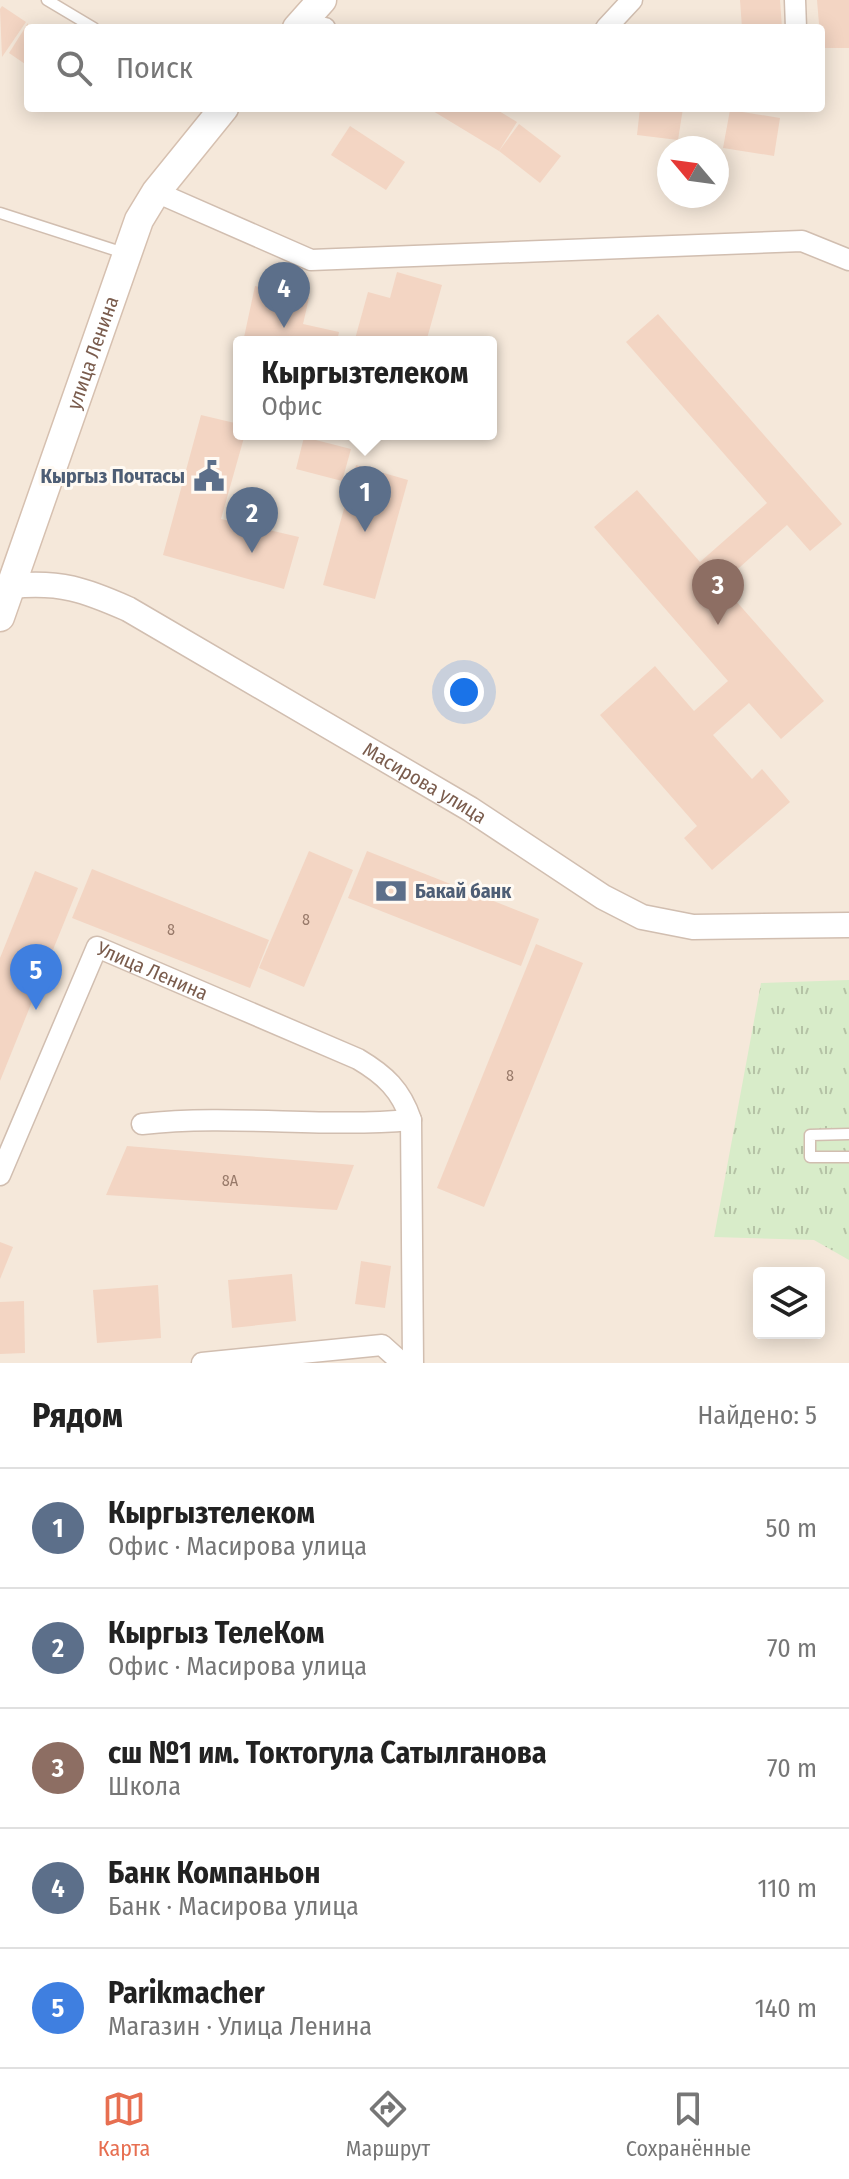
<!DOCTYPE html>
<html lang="ru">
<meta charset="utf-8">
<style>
body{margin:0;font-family:"Fira Sans Condensed",sans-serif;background:#f6f6f6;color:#222}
.controls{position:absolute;right:24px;bottom:24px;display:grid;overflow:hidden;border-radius:8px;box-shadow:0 4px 20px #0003}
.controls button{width:72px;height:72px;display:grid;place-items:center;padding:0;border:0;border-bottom:2px solid #e0e0e0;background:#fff;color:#222;font:40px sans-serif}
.compass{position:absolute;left:657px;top:136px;width:72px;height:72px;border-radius:50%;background:#fff;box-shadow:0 4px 20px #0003;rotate:299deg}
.you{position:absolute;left:464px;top:692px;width:28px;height:28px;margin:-20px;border:6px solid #fff;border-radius:50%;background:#1a73e8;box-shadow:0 0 0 12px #1a73e833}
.badge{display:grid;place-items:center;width:52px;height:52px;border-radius:50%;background:#e76f51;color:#fff;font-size:26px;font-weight:700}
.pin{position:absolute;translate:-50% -66px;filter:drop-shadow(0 2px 4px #0008)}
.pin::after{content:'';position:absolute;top:42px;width:28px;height:24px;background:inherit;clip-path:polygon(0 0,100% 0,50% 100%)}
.popup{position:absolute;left:233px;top:336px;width:264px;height:104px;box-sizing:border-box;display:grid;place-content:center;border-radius:8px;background:#fff;filter:drop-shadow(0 2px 6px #0005);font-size:26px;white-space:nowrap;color:#767676}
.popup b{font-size:30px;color:#222}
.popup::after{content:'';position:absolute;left:50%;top:100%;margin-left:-16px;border:16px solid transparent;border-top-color:#fff}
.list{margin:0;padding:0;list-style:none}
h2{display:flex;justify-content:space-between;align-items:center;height:104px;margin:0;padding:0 32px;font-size:34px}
h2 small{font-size:26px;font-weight:400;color:#767676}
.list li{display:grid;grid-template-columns:52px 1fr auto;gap:24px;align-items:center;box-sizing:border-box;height:120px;padding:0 32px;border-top:2px solid #e0e0e0}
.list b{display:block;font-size:30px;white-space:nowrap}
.list p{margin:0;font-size:26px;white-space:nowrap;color:#767676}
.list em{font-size:26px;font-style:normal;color:#767676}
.icon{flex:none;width:44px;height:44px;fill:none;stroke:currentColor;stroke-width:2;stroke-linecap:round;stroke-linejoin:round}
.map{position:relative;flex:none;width:849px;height:1363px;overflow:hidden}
.search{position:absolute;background:#fff;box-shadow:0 4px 20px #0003;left:24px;right:24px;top:24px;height:88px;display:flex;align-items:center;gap:20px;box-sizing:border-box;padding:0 28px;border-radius:8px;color:#767676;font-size:30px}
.sheet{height:704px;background:#fff}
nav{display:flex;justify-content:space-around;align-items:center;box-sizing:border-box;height:112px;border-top:2px solid #e0e0e0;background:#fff;font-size:22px;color:#767676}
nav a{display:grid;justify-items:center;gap:4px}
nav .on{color:#e76f51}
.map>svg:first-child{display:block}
</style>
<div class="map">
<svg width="849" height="1363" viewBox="0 0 849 1363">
<defs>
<pattern id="park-tufts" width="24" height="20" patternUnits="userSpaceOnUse" patternTransform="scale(2)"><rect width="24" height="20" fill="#d8ecc9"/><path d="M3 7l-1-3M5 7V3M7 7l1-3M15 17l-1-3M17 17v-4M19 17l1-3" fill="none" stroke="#b4c2a5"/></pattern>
</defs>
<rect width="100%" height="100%" fill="#fdf6ec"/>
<path fill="#f5e8da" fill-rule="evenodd" d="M 0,0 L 849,0 L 849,1363 L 0,1363 ZM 28,28 L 821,28 L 821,108 L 28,108 ZM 669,148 L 717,148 L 717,196 L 669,196 ZM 239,342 L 491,342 L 491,434 L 239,434 ZM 759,1273 L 819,1273 L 819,1333 L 759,1333 Z"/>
<path fill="url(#park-tufts)" d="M 849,980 L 849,1260 L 814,1240 L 714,1237 L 761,983 Z"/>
<g fill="#f3d5c3">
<path d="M 740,0 L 780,0 L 782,28 L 742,28 Z"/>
<path d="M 817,0 L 849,0 L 849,48 L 821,48 Z"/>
<path d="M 2,6 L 26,22 L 2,57 L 0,9 Z"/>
<path d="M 28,23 L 28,66 L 9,53 Z"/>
<path d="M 428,108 L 494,108 L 517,122 L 499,151 Z"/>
<path d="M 640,108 L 683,108 L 678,140 L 637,135 Z"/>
<path d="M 730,110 L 780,118 L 774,156 L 723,148 Z"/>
<path d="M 519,124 L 561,156 L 540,183 L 499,151 Z"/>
<path d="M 350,126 L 405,162 L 386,190 L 331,155 Z"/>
<path d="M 397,272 L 442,285 L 426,342 L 355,339 L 368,292 L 390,298 Z"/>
<path d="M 255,286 L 309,298 L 303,324 L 339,332 L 337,342 L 243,342 Z"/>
<path d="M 658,314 L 842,524 L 810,551 L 787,525 L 721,584 L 824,701 L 781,739 L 749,703 L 713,735 L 752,779 L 762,769 L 790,802 L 712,870 L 684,838 L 697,826 L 600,715 L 655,666 L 694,711 L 728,681 L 594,527 L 637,490 L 700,562 L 767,503 L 626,342 Z"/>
<path d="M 201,415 L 239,424 L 239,434 L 245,434 L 221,519 L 299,537 L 284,589 L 163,555 Z"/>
<path d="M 304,437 L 351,449 L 342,481 L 296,469 Z"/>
<path d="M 356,465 L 408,480 L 375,599 L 323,585 Z"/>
<path d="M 309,851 L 353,870 L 304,987 L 259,968 Z"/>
<path d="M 367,851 L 539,919 L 521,966 L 348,898 Z"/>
<path d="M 92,869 L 269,940 L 250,988 L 72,918 Z"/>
<path d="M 35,871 L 78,888 L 0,1081 L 0,958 Z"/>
<path d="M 536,944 L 583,963 L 484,1207 L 437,1188 Z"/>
<path d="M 127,1146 L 354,1165 L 337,1210 L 106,1195 Z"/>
<path d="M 0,1242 L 13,1247 L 0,1279 Z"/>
<path d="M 361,1261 L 391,1266 L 385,1308 L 355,1304 Z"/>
<path d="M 292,1274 L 296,1321 L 232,1328 L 228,1280 Z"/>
<path d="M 158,1285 L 161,1338 L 97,1343 L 93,1290 Z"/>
<path d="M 24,1301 L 25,1353 L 0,1354 L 0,1302 Z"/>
</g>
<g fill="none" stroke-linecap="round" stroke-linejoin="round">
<defs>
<g id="service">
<path d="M 47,0 L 94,28"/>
<path d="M 0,213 L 124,253"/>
<path d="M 849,1134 L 810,1135 L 810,1157 L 849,1157"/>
</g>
<g id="minor">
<path d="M 795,0 L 796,28"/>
<path d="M 299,26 L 325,28"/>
<path d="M 606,28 L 632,0"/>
<path d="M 156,192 L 311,260 L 802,241 L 849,260"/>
<path d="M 142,1124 C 232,1114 321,1128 411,1120"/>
<path id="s1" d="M 0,1175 L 97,947 L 358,1059 C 385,1075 401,1090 411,1120 L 413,1363"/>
<path d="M 202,1363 L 382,1345 L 402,1363"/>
</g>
<g id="tertiary">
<path id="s2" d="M 12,586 C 60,581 85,590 128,609 L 470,809 L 603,897 L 642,917 L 693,927 L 849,925"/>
</g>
<g id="secondary">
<path d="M 297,28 L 322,0"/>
<path id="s3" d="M 0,617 L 139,220 L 156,192 L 224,108"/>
</g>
</defs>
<use href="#service" stroke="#d1beb0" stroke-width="13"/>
<use href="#minor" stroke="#d1beb0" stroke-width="23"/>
<use href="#tertiary" stroke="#d1beb0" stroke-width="27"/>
<use href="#secondary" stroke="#d6c0b0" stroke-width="31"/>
<use href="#service" stroke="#fff" stroke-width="10"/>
<use href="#minor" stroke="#fff" stroke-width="20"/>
<use href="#tertiary" stroke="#fff" stroke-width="24"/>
<use href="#secondary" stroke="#fff" stroke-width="28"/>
</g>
<defs>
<symbol id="civic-bare" viewBox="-9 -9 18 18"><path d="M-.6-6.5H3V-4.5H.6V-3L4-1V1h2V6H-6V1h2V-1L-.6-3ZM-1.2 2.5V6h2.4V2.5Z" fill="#5c6f8a" stroke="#fffaf3" stroke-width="2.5" paint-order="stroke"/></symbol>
<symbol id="bank-bare" viewBox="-9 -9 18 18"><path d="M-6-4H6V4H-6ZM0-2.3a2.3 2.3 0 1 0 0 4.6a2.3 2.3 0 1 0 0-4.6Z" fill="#5c6f8a" stroke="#fffaf3" stroke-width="2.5" paint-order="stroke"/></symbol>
</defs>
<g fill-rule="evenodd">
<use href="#civic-bare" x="187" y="454" width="44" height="44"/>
<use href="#bank-bare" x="369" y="869" width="44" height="44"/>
</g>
<g text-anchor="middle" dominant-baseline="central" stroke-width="6" stroke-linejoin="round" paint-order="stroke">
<g font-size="16" fill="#987a6a">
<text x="306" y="919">8</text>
<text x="171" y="929">8</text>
<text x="510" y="1075">8</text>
<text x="230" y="1180">8А</text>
</g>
<g font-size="20" fill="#7a5c4d" stroke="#fffaf3">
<text stroke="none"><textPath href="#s3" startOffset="280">улица Ленина</textPath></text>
<text stroke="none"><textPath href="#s2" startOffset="464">Масирова улица</textPath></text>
<text stroke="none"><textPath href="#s1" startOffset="308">Улица Ленина</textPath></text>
</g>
<g font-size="20" font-weight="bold" fill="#4e5e75" stroke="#fffaf3" text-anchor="end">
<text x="185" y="476">Кыргыз Почтасы</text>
<text x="415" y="891" text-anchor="start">Бакай банк</text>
</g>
</g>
</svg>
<div class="controls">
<button><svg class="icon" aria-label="layers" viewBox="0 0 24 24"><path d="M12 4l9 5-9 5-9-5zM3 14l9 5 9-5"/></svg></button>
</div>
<svg class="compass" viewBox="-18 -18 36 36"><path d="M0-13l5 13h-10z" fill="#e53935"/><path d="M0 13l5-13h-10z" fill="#767676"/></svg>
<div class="you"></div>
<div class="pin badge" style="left:365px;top:532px;background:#5c6f8a">1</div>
<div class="popup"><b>Кыргызтелеком</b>Офис</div>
<div class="pin badge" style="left:252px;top:553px;background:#5c6f8a">2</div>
<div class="pin badge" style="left:718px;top:625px;background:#8d6e63">3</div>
<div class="pin badge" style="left:284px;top:328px;background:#5c6f8a">4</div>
<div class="pin badge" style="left:36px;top:1010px;background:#3f7fe0">5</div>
<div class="search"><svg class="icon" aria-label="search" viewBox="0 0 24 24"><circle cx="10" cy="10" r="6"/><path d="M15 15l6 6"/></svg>Поиск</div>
</div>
<section class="sheet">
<h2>Рядом<small>Найдено: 5</small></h2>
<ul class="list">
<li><span class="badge" style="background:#5c6f8a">1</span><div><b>Кыргызтелеком</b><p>Офис · Масирова улица</p></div><em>50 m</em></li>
<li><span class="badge" style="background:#5c6f8a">2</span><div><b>Кыргыз ТелеКом</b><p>Офис · Масирова улица</p></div><em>70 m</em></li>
<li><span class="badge" style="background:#8d6e63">3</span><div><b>сш №1 им. Токтогула Сатылганова</b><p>Школа</p></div><em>70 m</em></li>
<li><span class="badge" style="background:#5c6f8a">4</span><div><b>Банк Компаньон</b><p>Банк · Масирова улица</p></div><em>110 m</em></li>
<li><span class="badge" style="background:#3f7fe0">5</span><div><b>Parikmacher</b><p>Магазин · Улица Ленина</p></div><em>140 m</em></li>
</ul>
</section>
<nav>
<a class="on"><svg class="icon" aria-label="map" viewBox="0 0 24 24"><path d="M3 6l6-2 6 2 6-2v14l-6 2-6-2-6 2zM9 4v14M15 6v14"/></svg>Карта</a>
<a><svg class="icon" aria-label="directions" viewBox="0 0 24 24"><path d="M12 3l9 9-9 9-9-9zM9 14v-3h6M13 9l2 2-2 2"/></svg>Маршрут</a>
<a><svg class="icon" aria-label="saved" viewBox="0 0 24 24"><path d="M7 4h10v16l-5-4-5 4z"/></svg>Сохранённые</a>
</nav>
